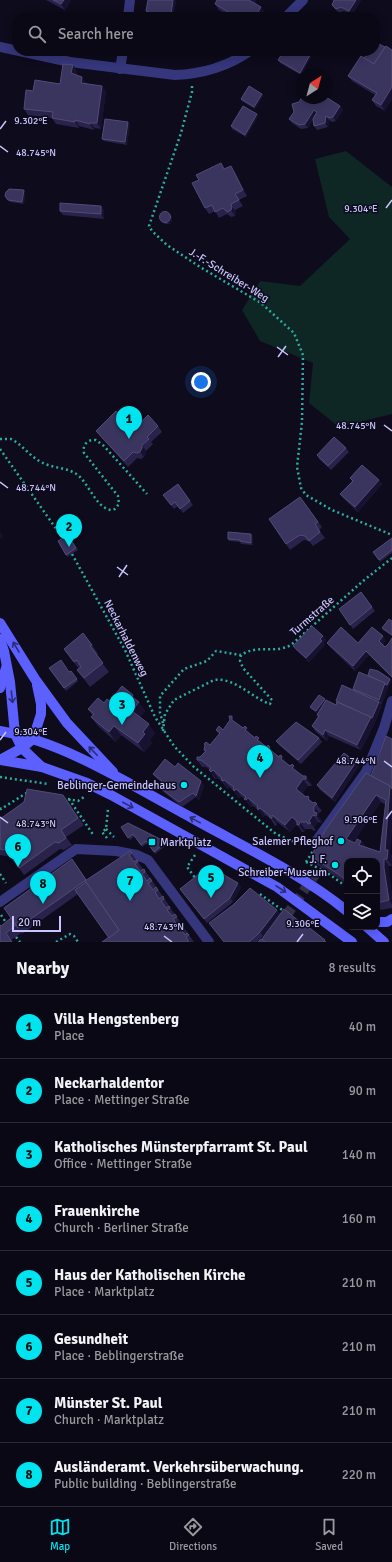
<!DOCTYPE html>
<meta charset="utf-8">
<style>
body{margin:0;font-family:Signika,sans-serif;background:#181622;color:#f1f3f6}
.controls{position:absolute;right:12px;bottom:12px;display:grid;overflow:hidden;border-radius:8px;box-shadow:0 2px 10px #0003}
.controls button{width:36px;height:36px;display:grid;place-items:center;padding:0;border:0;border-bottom:1px solid #2a2934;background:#0a0815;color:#f1f3f6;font:20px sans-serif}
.compass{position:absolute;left:296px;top:68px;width:36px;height:36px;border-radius:50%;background:#0a0815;box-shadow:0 2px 10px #0003;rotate:36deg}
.scale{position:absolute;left:12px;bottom:10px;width:49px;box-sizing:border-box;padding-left:4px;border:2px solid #c9c5ff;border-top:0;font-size:11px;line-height:14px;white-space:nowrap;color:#c9c5ff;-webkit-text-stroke:3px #0d0b1c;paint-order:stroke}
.you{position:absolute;left:201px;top:382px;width:14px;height:14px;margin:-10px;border:3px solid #fff;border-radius:50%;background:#1a73e8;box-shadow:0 0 0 6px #1a73e833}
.badge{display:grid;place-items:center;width:26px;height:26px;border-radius:50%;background:#00e4f0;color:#111;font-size:13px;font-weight:700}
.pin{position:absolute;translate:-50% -33px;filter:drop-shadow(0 1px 2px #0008)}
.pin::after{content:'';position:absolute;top:21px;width:14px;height:12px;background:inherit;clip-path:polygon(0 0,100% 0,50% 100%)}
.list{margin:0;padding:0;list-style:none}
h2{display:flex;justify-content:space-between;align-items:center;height:52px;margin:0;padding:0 16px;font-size:17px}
h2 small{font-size:13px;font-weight:400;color:#999aa0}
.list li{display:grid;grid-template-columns:26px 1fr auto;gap:12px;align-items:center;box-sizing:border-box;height:64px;padding:0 16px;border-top:1px solid #2a2934}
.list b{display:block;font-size:15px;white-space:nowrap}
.list p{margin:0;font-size:13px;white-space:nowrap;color:#999aa0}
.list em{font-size:13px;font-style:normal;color:#999aa0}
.icon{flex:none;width:22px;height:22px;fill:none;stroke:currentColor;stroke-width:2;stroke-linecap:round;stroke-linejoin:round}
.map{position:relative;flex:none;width:392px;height:942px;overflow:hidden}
.search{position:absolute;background:#0a0815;box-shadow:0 2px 10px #0003;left:12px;right:12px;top:12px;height:44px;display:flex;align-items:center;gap:10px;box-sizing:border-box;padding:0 14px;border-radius:16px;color:#999aa0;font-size:15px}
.sheet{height:564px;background:#0a0815}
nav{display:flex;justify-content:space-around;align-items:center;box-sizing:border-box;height:56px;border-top:1px solid #2a2934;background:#0a0815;font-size:11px;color:#999aa0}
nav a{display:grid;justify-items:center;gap:2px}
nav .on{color:#00e4f0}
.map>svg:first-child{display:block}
</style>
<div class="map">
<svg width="392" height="942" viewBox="0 0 392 942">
<rect width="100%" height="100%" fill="#0d0b1c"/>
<path fill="#0e2624" d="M 346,151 L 392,187 L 392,414 L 339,427 L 309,403 L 313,363 L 260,341 L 242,310 L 260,281 L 300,286 L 350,239 L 329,217 L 315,159 Z"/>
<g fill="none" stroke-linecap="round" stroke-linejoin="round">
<path stroke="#333049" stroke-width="10" stroke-dasharray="10 5" stroke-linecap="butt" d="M 286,916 L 317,872"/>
<g stroke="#2bad9f" stroke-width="2.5" stroke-dasharray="2 3" stroke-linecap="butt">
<path d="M 192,86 L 192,92 L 181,133 L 149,226 L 152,231 L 167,245 L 200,267 L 261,303 L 294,333 L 303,355 L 302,422 L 297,467 L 301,488 L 306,495 L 332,510 L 392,535"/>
<path d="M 0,439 L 11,439 C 23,445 30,457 43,463 C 55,469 70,467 80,477 C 90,487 97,508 111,510 L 115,509 L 119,504 L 118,496 L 84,453 C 82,445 88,439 96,440 L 104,446 L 147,494"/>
<path d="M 0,449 L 64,540"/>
<path d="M 72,554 L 125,650 L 155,717 L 174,746 L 194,767 L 276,834 L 292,841 L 305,841"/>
<path d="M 163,723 L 160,713 L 160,696 L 184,669 L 207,661 L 216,651 L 241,655"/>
<path d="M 163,731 L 165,714 L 174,700 L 214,680 C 235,677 252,698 270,704 L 272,700 L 243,668 L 240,661 L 241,655 C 258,644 275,654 291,645 L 363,581 L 392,558"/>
<path d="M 0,777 L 48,784"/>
<path d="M 63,798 L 78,801 L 84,797"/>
<path d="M 69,799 L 94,836"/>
<path d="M 0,808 L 1,809 L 28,792"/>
<path d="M 106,829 L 114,837"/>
<path d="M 107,838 L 102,832 L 106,829 L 108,809"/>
<path d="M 195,855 L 187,867 L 196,879"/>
<path d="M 306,862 L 313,851"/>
<path d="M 306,862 L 326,872 L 347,887"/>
<path d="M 0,874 L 6,883"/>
<path d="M 260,894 L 285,912"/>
<path d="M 1,915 L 7,924"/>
<path d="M 16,937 L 20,942"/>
<path d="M 56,942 L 70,934 L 74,936 L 78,942"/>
</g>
<g stroke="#35367b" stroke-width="10">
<path d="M 128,17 L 130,0"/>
<path d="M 286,17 L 303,0"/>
<path d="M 0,47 L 70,62 L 175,75 C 203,74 227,67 250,51"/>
<path d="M 120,69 L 123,51"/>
<path d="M 317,840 L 366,772 L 384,728 L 392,701"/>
<path d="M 0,902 L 76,849 L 116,851 L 137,855 L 148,860 L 209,942"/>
</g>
<g stroke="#5c60ff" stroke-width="10">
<path d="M 0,623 L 35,679 L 67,723 L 113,772"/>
<path d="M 0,639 L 4,651 L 10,682 L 15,734 L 22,748 L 42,767"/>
<path d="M 0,688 L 6,668"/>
<path d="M 0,731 C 67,743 132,786 192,818 C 244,847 300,873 347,911"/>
<path d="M 0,760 L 42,767 L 87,783 L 111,795 L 277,887 L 352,942"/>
<path d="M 0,760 L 22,748 L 33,739 L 41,714 L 41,704 L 37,685"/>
<path d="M 377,922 L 387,922 L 392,919"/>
<path d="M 367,927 L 384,942"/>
</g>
</g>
<g fill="#29234b" fill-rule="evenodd">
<path d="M 46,0 L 71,0 L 65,10 Z"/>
<path d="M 334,0 L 361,0 L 352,15 L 344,11 L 339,13 L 335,9 L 332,5 Z"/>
<path d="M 255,3 L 265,13 L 263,17 L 231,17 L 219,10 L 215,4 Z"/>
<path d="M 310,55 L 311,57 L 301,75 L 280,63 L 278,60 Z"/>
<path d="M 361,56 L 385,111 L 376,106 L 372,100 L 375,95 L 352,81 L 348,76 Z"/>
<path d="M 77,71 L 76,75 L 86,83 L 106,91 L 101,129 L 95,128 L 94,130 L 79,126 L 79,128 L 56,124 L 52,118 L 28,115 L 24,109 L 33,91 L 60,84 Z"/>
<path d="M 262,94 L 263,96 L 255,109 L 242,101 L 241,99 Z"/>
<path d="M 299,102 L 340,106 L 343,110 L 336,121 L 332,122 L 329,120 L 328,127 L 317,130 L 314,126 L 313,120 L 308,128 L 301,129 L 292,123 L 289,119 L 294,112 Z"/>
<path d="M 258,116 L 246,137 L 232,129 L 231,126 Z"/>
<path d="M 130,124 L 127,145 L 104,141 L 102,139 Z"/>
<path d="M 225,169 L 235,172 L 247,196 L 239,200 L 243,206 L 235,210 L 236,213 L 235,216 L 231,217 L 227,214 L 219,218 L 215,211 L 209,214 L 205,208 L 199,180 Z"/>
<path d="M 24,190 L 25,193 L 24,204 L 10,202 L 5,196 Z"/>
<path d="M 101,206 L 104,210 L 104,219 L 63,215 L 60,211 Z"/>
<path d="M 170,215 L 172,217 L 172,221 L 169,224 L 165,224 L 160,220 Z"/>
<path d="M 158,426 L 162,432 L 151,442 L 153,444 L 146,451 L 146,454 L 144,457 L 141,459 L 137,458 L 128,467 L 100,436 L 96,431 L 133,430 Z"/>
<path d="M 346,448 L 349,452 L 331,470 L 319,459 L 317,455 Z"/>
<path d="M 350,478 L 379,480 L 382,484 L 358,512 L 343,498 L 340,494 L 352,481 Z"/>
<path d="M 178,484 L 193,505 L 183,513 L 178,506 L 174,509 L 163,495 Z"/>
<path d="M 300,497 L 322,527 L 319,530 L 325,538 L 313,546 L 309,541 L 304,540 L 290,550 L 269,519 Z"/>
<path d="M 68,535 L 78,550 L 67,557 L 58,541 Z"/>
<path d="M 253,536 L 253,545 L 241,544 L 240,542 L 229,541 L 228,539 Z"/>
<path d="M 392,538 L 392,553 L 380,562 L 373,552 Z"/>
<path d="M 361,592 L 375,611 L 353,629 L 339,609 Z"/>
<path d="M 392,621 L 392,636 L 383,630 L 382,628 Z"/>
<path d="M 323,636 L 326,640 L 323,643 L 325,645 L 309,662 L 296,650 L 293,646 Z"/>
<path d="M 392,638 L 392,678 L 369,655 L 355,671 L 330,647 L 327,643 L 358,643 L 386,640 L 383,644 L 385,647 L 389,643 Z"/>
<path d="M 92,645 L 98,654 L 96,655 L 109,672 L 90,687 L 77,670 L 79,669 L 64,649 Z"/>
<path d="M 49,668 L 69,672 L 71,671 L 78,681 L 66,691 Z"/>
<path d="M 368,676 L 390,679 L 391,681 L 388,687 L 386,686 L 388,688 L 382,704 L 381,704 L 382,706 L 375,722 L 373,720 L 375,723 L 361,750 L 329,736 L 327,741 L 316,732 L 312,726 L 318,717 L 317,715 L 322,707 L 317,713 L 311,709 L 310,707 L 326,701 L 336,705 L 337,702 L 336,701 L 354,691 L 353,689 Z"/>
<path d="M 133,695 L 145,711 L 140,717 L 155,733 L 150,740 L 152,743 L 144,752 L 121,735 L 116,742 L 98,726 L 91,717 L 93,716 L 88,709 L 104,703 Z"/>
<path d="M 237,723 L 279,757 L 282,756 L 287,764 L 303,776 L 306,776 L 311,783 L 312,786 L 308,786 L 302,794 L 314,803 L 315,802 L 322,811 L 319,813 L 319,817 L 322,821 L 321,823 L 318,822 L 314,828 L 316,830 L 313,831 L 312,829 L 305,829 L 304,832 L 302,832 L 297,824 L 290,832 L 277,822 L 277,825 L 275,826 L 270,818 L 265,815 L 263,817 L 258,809 L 253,806 L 251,807 L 250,806 L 245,799 L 241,796 L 239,798 L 233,790 L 229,787 L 228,789 L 226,787 L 221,780 L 218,778 L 216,779 L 214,778 L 210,770 L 206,767 L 202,767 L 197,760 L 200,757 L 205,751 L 204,750 L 205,746 L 204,744 L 210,745 L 219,734 L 216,730 L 223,730 Z"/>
<path d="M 386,736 L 390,854 L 392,856 L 392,866 L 389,866 L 389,875 L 392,896 L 392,908 L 381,910 L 377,907 L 377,861 L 347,861 L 347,884 L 316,864 L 311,856 L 371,776 ZM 381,802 L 386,805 L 380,852 L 366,847 L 361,841 L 355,843 L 353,842 Z"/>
<path d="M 319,738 L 322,742 L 301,764 L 279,745 L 276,741 Z"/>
<path d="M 356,762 L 359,766 L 335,802 L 320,790 L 317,785 Z"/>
<path d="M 175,767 L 204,785 L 199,800 L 196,797 L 182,807 L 161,790 L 158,786 L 161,782 L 156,778 L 153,774 Z"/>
<path d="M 63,795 L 84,825 L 66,837 L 72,845 L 64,850 L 60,849 L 24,875 L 11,857 L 0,855 L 0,819 Z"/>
<path d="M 121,827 L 166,842 L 168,844 L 155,854 L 148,843 L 142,847 L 135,836 L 130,840 Z"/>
<path d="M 130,851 L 143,869 L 140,871 L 144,869 L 168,904 L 169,906 L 166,908 L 169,906 L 194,942 L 102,942 L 109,938 L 78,894 L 22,934 L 18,928 L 21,933 L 11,940 L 1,926 L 11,918 L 72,859 L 87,880 Z"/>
<path d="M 241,887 L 233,902 L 207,923 L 183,893 Z"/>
<path d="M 233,905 L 277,910 L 280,914 L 263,936 L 257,942 L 224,942 Z"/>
</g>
<g fill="#171230">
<path d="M 64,0 L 71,0 L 65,10 L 61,4 Z"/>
<path d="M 173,0 L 175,0 L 176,2 L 174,17 L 171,15 Z"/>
<path d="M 249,0 L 257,0 L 253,6 Z"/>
<path d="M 356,0 L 361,0 L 352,15 L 349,11 Z"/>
<path d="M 261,7 L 265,13 L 263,17 L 255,17 Z"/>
<path d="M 310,55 L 311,57 L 301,75 L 300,73 Z"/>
<path d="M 73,65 L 77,71 L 75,79 L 71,73 Z"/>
<path d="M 82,77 L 86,83 L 81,83 Z"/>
<path d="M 102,86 L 106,91 L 101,129 L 97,123 Z"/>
<path d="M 392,87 L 392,100 L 385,111 L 381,105 Z"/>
<path d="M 262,94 L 263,96 L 255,109 L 254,107 Z"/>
<path d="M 340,106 L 343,110 L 336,121 L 333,117 Z"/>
<path d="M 314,110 L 317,114 L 308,128 L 305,124 Z"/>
<path d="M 257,114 L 258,116 L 246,137 L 245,135 Z"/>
<path d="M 326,116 L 329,120 L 328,127 L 325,123 Z"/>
<path d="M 75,120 L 79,126 L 79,128 L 75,122 Z"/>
<path d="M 128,122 L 130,124 L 127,145 L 125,142 Z"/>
<path d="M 90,123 L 95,128 L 94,130 L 90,124 Z"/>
<path d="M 231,166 L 235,172 L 247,196 L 243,190 Z"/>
<path d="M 24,190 L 25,193 L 24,204 L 22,202 Z"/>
<path d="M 231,204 L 236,213 L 235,216 L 231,210 Z"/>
<path d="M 101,206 L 104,210 L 104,219 L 101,214 Z"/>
<path d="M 170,215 L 172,217 L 172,221 L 169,224 L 167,222 Z"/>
<path d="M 142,445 L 146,451 L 146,454 L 144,457 L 140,452 Z"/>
<path d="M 379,480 L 382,484 L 358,512 L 355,507 Z"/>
<path d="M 0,532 L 3,536 L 0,539 Z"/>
<path d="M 251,534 L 253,536 L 253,545 L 251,543 Z"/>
<path d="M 323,636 L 326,640 L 323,643 L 325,645 L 309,662 L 306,658 Z"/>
<path d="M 383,636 L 386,640 L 382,645 L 379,641 Z"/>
<path d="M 366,651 L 369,655 L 355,671 L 353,666 Z"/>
<path d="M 390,679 L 391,681 L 388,687 L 387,685 Z"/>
<path d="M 385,683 L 388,688 L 382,704 L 379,700 Z"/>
<path d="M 133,695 L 145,711 L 138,720 L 132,711 L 132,697 Z"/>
<path d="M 325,699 L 326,702 L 317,713 L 316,711 Z"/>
<path d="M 379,702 L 382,706 L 375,722 L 372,718 Z"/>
<path d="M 371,717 L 375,723 L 361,750 L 357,745 Z"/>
<path d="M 149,724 L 155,733 L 150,740 L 152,743 L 144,752 L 138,743 L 143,732 Z"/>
<path d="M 114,726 L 121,735 L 116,742 L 109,732 Z"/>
<path d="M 247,728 L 252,735 L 245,730 Z"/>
<path d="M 325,730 L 329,736 L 327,741 L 323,735 Z"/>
<path d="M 259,738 L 264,745 L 257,740 Z"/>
<path d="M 270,747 L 275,754 L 269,749 Z"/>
<path d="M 282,756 L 287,764 L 281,759 Z"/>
<path d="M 356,762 L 359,766 L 335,802 L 332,798 Z"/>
<path d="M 294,766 L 299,773 L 292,768 Z"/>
<path d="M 213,770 L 218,778 L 216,779 L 211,772 Z"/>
<path d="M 306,776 L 311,783 L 312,786 L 306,779 Z"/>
<path d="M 303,779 L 308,786 L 301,796 L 296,789 Z"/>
<path d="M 224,780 L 229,787 L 228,789 L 223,781 Z"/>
<path d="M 201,781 L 204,785 L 199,800 L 196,796 Z"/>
<path d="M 390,786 L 392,789 L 392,832 L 390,854 L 392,856 L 392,866 L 387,859 L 385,850 Z"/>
<path d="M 236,789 L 241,796 L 239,798 L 234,791 Z"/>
<path d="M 376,795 L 381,802 L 351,846 L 346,839 Z"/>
<path d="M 309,797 L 314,804 L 308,799 Z"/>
<path d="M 248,798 L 253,806 L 251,807 L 246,800 Z"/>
<path d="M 314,806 L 319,813 L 319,817 L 322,821 L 321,823 L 314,812 Z"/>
<path d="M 260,808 L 265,815 L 263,817 L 258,810 Z"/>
<path d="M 272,815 L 277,822 L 277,825 L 272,818 Z"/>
<path d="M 313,815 L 318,822 L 314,828 L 309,821 Z"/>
<path d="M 292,817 L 297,824 L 290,832 L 285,825 Z"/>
<path d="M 300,822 L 305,829 L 304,832 L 299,825 Z"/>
<path d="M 361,841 L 366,848 L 359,845 Z"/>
<path d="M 384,859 L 389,866 L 389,875 L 392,896 L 392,905 L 389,900 L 384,868 Z"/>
<path d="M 238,883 L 241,887 L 233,902 L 230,898 Z"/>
<path d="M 277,910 L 280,914 L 263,936 L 260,932 Z"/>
<path d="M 300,922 L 306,931 L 298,924 Z"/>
</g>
<g fill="#3a355e" stroke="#514b77" fill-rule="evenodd">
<path d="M 53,0 L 64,0 L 61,4 Z"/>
<path d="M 148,0 L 173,0 L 171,15 L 185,17 L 148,17 L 149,12 L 146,11 Z"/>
<path d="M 217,0 L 249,0 L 261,7 L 255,17 L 232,17 L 233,15 L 215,4 Z"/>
<path d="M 334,0 L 356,0 L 349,11 L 341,7 L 336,9 L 332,5 Z"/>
<path d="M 375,42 L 385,47 L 374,64 L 364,58 L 369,51 L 375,51 Z"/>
<path d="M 386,46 L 392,50 L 392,87 L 381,105 L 372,100 L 377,93 L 348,76 L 361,56 L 374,64 Z"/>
<path d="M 284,51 L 304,51 L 310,55 L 300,73 L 278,60 Z"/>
<path d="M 63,64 L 73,65 L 71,73 L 82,77 L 81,83 L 102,86 L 97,123 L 90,123 L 90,124 L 75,120 L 75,122 L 52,118 L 53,112 L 24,109 L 26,90 L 33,91 L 35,80 L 60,84 Z"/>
<path d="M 249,86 L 262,94 L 254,107 L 241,99 Z"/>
<path d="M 302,97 L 302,98 L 326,98 L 326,97 L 340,106 L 333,117 L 329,118 L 326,116 L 325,123 L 314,126 L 313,119 L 317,112 L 314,110 L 305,124 L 299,125 L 289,119 L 294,112 L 292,104 L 299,102 Z"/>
<path d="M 243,106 L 257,114 L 245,135 L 231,126 Z"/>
<path d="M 105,119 L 128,122 L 125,142 L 102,139 Z"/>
<path d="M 221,163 L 224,169 L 231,166 L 243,190 L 235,194 L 239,200 L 231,204 L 232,207 L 231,210 L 227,212 L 223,208 L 215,212 L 212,205 L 205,208 L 192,183 L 199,180 L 196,175 Z"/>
<path d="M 9,189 L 24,190 L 22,202 L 8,200 L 5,196 L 6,192 Z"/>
<path d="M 60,203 L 101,206 L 101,214 L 60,211 Z"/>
<circle cx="165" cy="217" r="5.5"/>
<path d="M 116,411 L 133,430 L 148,415 L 158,426 L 147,437 L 149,439 L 142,445 L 142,448 L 140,452 L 137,453 L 133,452 L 124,461 L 96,431 Z"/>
<path d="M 334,437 L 346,448 L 328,466 L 317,455 Z"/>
<path d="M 362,465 L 379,480 L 355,507 L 340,494 L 353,481 L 350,478 Z"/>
<path d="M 178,484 L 190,501 L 180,509 L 175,502 L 171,505 L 163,495 Z"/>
<path d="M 300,497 L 318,522 L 315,524 L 320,532 L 309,541 L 305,536 L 300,535 L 286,544 L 269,519 Z"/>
<path d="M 228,532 L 251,534 L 251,543 L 240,541 L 240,540 L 228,539 Z"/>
<path d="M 68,535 L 76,548 L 66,555 L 58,541 Z"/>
<path d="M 392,538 L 392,550 L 379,560 L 373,552 Z"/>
<path d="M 361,592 L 372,607 L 350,625 L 339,609 Z"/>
<path d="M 389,619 L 392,621 L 392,635 L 382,628 Z"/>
<path d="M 312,626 L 323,636 L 320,639 L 322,641 L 306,658 L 293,646 Z"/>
<path d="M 341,627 L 358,643 L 372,627 L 383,636 L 379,641 L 385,647 L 389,643 L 392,638 L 392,677 L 366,651 L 353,666 L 327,643 Z"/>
<path d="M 83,633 L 92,645 L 90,646 L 103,663 L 84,678 L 77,670 L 81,667 L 77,660 L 74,662 L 64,649 Z"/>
<path d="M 61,660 L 69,672 L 71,671 L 77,679 L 64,688 L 49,668 Z"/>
<path d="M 370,669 L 378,671 L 390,679 L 387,685 L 368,675 Z"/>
<path d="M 359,672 L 385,683 L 379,700 L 353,689 Z"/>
<path d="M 342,685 L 379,702 L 372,718 L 336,701 Z"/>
<path d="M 122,686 L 133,695 L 132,697 L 139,702 L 132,711 L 149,724 L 143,732 L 145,734 L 138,743 L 114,726 L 109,732 L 91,717 L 94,714 L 88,709 L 98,698 L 104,703 L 107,699 L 110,701 Z"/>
<path d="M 319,695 L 325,699 L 316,711 L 310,707 Z"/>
<path d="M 326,700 L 336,705 L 337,702 L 371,717 L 357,745 L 325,730 L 323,735 L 312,726 L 319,716 L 317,715 Z"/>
<path d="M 229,716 L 232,716 L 232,720 L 243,728 L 245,726 L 247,728 L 245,730 L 255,738 L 256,736 L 259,738 L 257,740 L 267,747 L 268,745 L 270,747 L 269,749 L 279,757 L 280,755 L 282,756 L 281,759 L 290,766 L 292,764 L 294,766 L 292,768 L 303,776 L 306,776 L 306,779 L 303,779 L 296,789 L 306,797 L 307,796 L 309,797 L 308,799 L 313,803 L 315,802 L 317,804 L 314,806 L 314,812 L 317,813 L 316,816 L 313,815 L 309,821 L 311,823 L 308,824 L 307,822 L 300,822 L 299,825 L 297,825 L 297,821 L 292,817 L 285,825 L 272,815 L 272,818 L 270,818 L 269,815 L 260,808 L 258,810 L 257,808 L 258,806 L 248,798 L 246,800 L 244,799 L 246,797 L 236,789 L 234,791 L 233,789 L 234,787 L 224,780 L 223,781 L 221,780 L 222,778 L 213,770 L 211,772 L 209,770 L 211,768 L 201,760 L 197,760 L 197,757 L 200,757 L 206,751 L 204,750 L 205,745 L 204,744 L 206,742 L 210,745 L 220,733 L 216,730 L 219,726 L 223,730 L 230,720 Z"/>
<path d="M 296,722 L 319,738 L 298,760 L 276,741 Z"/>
<path d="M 386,736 L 392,739 L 392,789 L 390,786 L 371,776 Z"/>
<path d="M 344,753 L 356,762 L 332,798 L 317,785 Z"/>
<path d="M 165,759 L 175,767 L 178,763 L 201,781 L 196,796 L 193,793 L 179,802 L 158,786 L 162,781 L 153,774 Z"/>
<path d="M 366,773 L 390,786 L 385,850 L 388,850 L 387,859 L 384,859 L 384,868 L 389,900 L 377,903 L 377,861 L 347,861 L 347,881 L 338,874 L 311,856 L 326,829 ZM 376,795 L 386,800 L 380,852 L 359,845 L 361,841 L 357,839 L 355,843 L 346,839 Z"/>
<path d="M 27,789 L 63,795 L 78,818 L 61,830 L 66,838 L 59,843 L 55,842 L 19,868 L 6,850 L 0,849 L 0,819 L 24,802 Z"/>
<path d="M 128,823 L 166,842 L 154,852 L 146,841 L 141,845 L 133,834 L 128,838 L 121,827 Z"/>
<path d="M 130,851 L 132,853 L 129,855 L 134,862 L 137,860 L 138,862 L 135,864 L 140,871 L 144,869 L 145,872 L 142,874 L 147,881 L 150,878 L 152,881 L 148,883 L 153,890 L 156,887 L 158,890 L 155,892 L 159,899 L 163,896 L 164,899 L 161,901 L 166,908 L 169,906 L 170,908 L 167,910 L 172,916 L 175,914 L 177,917 L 173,919 L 178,926 L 181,924 L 182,926 L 180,928 L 185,935 L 187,933 L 189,935 L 186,937 L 189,942 L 102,942 L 119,930 L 85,881 Z"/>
<path d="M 72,859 L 86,880 L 18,928 L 4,908 Z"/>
<path d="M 209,866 L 238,883 L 230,898 L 204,919 L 180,889 Z"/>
<path d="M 86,882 L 119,930 L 109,938 L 75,890 Z"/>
<path d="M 250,888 L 277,910 L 260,932 L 249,942 L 224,942 L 209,923 L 233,905 Z"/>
<path d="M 284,909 L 300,922 L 298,924 L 303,928 L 306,925 L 325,940 L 323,942 L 325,941 L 326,942 L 266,942 L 262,939 Z"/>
<path d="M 11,918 L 16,925 L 6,933 L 12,942 L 0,942 L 0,925 L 1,926 Z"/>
<path d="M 261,939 L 265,942 L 258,942 Z"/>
</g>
<defs><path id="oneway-shaft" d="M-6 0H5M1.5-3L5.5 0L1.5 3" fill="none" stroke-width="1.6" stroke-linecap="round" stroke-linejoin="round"/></defs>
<g stroke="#2d2d77">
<use href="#oneway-shaft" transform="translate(16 647) rotate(-121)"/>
<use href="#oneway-shaft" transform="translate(12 697) rotate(83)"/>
<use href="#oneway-shaft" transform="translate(93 751) rotate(-134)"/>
<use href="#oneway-shaft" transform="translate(128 805) rotate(28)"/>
<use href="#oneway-shaft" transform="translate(195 820) rotate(-151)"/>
<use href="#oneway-shaft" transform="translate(281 889) rotate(33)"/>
</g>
<path fill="none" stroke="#c9c5ff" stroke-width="1.5" d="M 0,129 L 6,121M 0,146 L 8,152M 386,208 L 392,200M 277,347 L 288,355M 278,357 L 286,346M 384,425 L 392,431M 0,482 L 8,488M 117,567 L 128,575M 119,577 L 127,565M 0,740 L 6,732M 384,761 L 392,767M 0,817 L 8,823M 386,819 L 392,811M 164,936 L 172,942M 297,942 L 303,934"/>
<g fill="#00e4f0" stroke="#0d0b1c" stroke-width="1.5">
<circle cx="184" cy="785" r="4"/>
<circle cx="341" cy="841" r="4"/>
<rect x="148" y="838" width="8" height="8" rx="2"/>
<circle cx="335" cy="865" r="4"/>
</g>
<g text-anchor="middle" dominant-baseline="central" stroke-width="3" stroke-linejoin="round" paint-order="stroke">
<g font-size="11" fill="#c9c5ff" stroke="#0d0b1c">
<text transform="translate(229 275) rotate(32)">J.-F.-Schreiber-Weg</text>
<text transform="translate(312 616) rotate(-41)">Turmstraße</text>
<text transform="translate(126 638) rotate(63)">Neckarhaldenweg</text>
</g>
<g font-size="11" fill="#c9c5ff" stroke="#0d0b1c" text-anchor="end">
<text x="176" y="785">Beblinger-Gemeindehaus</text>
<text x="333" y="841">Salemer Pfleghof</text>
<text x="160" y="842" text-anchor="start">Marktplatz</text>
<text x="327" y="859">J. F.<tspan x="327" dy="13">Schreiber-Museum</tspan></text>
</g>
</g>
<g font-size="10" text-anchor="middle" fill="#c9c5ff" stroke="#0d0b1c" stroke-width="3" stroke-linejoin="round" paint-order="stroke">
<text x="31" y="124">9.302°E</text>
<text x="36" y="156">48.745°N</text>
<text x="361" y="212">9.304°E</text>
<text x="356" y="429">48.745°N</text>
<text x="36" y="491">48.744°N</text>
<text x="31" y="735">9.304°E</text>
<text x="356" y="764">48.744°N</text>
<text x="361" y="823">9.306°E</text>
<text x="36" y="827">48.743°N</text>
<text x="303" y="927">9.306°E</text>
<text x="164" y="930">48.743°N</text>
</g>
</svg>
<div class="controls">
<button><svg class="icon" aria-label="locate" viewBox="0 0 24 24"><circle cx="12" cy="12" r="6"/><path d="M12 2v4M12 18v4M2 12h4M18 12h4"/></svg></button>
<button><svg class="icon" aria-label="layers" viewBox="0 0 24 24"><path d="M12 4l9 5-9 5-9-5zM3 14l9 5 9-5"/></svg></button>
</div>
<svg class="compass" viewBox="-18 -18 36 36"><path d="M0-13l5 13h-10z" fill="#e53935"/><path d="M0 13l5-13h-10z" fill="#999aa0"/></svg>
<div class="scale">20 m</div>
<div class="you"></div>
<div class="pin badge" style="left:129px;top:439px">1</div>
<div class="pin badge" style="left:69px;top:547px">2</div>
<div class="pin badge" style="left:122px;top:725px">3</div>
<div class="pin badge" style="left:260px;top:778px">4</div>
<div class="pin badge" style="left:211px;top:898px">5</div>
<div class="pin badge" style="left:18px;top:867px">6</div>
<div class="pin badge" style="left:130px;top:901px">7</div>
<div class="pin badge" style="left:43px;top:904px">8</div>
<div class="search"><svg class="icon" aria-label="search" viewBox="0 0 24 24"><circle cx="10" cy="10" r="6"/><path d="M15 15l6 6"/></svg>Search here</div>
</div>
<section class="sheet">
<h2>Nearby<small>8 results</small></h2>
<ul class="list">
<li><span class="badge">1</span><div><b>Villa Hengstenberg</b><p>Place</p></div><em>40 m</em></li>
<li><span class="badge">2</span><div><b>Neckarhaldentor</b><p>Place · Mettinger Straße</p></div><em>90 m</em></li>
<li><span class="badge">3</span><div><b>Katholisches Münsterpfarramt St. Paul</b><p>Office · Mettinger Straße</p></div><em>140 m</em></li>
<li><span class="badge">4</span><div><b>Frauenkirche</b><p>Church · Berliner Straße</p></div><em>160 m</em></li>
<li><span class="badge">5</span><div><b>Haus der Katholischen Kirche</b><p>Place · Marktplatz</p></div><em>210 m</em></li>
<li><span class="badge">6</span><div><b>Gesundheit</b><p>Place · Beblingerstraße</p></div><em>210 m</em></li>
<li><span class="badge">7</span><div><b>Münster St. Paul</b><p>Church · Marktplatz</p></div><em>210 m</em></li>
<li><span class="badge">8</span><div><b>Ausländeramt. Verkehrsüberwachung.</b><p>Public building · Beblingerstraße</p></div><em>220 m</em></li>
</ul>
</section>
<nav>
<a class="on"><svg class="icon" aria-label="map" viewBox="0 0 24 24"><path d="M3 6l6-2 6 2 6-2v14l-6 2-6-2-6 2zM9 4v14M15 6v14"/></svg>Map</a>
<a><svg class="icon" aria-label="directions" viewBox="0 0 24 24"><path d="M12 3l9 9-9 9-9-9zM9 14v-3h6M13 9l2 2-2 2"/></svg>Directions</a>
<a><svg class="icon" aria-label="saved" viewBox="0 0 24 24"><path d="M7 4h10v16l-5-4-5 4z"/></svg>Saved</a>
</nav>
